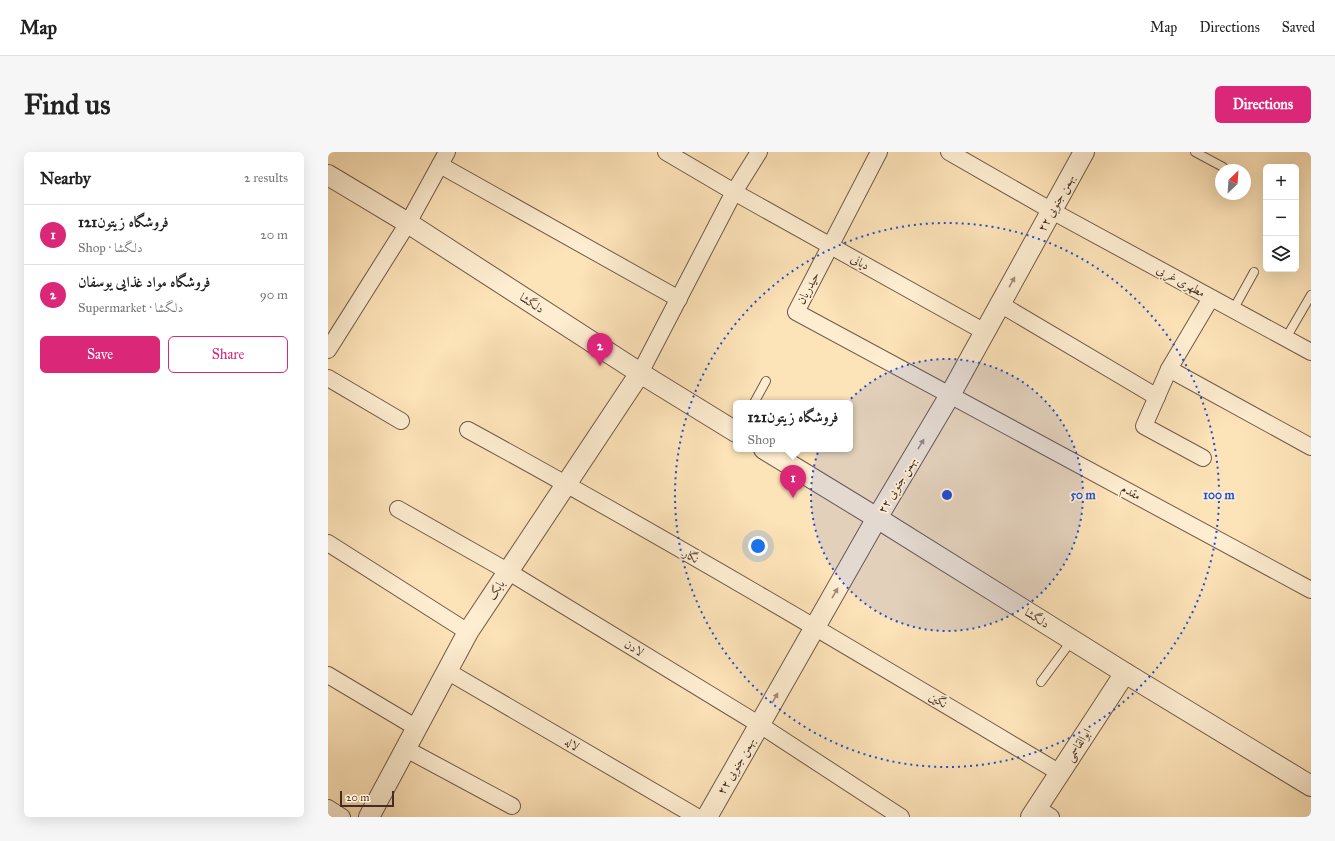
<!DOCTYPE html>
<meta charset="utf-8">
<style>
body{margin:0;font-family:"IM FELL Great Primer",Amiri,serif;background:#f6f6f6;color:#222}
.controls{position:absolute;right:12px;top:12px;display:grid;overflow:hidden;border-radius:6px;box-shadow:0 4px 16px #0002}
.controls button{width:36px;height:36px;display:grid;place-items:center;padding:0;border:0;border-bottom:1px solid #e0e0e0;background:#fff;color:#222;font:20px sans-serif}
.compass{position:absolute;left:887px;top:12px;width:36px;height:36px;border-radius:50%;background:#fff;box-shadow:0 4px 16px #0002;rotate:25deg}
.scale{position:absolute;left:12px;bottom:10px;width:54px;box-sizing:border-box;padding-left:4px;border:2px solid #422c24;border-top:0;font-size:11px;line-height:14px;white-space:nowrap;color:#422c24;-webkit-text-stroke:3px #feedd1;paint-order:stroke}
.you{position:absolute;left:430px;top:394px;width:14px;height:14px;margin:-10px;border:3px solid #fff;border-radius:50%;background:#1a73e8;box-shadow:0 0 0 6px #1a73e833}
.badge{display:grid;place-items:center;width:26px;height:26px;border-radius:50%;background:#db2777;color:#fff;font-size:13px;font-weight:700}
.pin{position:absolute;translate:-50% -33px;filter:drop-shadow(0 1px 2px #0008)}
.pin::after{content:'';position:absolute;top:21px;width:14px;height:12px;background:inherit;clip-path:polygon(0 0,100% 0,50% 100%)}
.popup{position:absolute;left:405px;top:248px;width:120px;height:52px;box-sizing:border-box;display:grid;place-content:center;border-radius:6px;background:#fff;filter:drop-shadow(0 1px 3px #0005);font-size:13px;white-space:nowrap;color:#767676}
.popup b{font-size:15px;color:#222}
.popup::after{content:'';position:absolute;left:50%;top:100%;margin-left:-8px;border:8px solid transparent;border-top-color:#fff}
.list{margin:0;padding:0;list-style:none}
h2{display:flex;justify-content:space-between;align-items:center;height:52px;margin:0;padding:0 16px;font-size:17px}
h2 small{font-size:13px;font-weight:400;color:#767676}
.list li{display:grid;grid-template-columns:26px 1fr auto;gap:12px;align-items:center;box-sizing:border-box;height:60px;padding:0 16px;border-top:1px solid #e0e0e0}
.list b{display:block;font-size:15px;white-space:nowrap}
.list p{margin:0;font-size:13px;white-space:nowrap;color:#767676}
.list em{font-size:13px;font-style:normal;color:#767676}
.actions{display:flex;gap:8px;padding:12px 16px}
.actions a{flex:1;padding:9px 0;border:1px solid #db2777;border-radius:6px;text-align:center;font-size:14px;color:#db2777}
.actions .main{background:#db2777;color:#fff}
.icon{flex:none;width:22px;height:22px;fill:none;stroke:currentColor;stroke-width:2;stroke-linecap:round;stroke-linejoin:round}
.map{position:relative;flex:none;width:983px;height:665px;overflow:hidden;border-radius:6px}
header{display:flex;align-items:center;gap:24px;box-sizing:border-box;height:56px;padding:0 20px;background:#fff;border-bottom:1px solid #e0e0e0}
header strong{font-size:19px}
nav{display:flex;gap:22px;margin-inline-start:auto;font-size:14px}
.intro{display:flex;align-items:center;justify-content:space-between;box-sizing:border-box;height:96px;padding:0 24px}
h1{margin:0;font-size:28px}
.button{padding:10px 18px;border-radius:6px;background:#db2777;color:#fff;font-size:14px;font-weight:700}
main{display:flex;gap:24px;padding:0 24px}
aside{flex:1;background:#fff;border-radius:6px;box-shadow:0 4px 16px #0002}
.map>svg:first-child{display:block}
</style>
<header>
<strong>Map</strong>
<nav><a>Map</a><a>Directions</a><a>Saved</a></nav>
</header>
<div class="intro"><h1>Find us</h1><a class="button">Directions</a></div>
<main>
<aside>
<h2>Nearby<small>2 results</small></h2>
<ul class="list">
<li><span class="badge">1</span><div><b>فروشگاه زیتون121</b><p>Shop · دلگشا</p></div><em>20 m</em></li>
<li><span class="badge">2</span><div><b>فروشگاه مواد غذایی یوسفان</b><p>Supermarket · دلگشا</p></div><em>90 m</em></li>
</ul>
<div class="actions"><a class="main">Save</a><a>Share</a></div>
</aside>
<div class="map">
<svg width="983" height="665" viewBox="0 0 983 665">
<rect width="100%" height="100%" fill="#fde3b8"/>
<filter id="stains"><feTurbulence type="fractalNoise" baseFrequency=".005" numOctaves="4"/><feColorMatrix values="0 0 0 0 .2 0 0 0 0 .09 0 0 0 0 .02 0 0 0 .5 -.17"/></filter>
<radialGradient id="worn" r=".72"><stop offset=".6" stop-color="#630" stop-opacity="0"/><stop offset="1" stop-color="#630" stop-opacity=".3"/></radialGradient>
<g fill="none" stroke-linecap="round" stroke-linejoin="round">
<defs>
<g id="service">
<path d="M 867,0 L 895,15"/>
<path d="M 905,158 L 926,120"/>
<path d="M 958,186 L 983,143"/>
<path d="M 426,251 L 438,229"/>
<path d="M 713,530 L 744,488"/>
</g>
<g id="minor">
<path d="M 338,0 L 406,40 L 657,180"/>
<path d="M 551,0 L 468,160 L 983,438"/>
<path d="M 621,0 L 724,59 L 983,200"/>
<path d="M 112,13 L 351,147"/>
<path d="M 672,152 L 829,245"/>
<path d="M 0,198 L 80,71 L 119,0"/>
<path d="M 841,217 L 983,295"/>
<path d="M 312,221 L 406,40 L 431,0"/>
<path d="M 0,226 L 73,269"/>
<path d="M 140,278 C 340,387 536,504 732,621"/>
<path d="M 875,306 L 816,274 L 841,217 L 883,146"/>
<path d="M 70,357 L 181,420 L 432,573 L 573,665"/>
<path d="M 0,391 L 140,480"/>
<path d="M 119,519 L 369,665"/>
<path d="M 0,523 L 89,576"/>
<path d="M 78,597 L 184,654"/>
<path d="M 0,656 L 14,665"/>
<path d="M 709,656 L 723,665"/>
</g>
<g id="tertiary">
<path d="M 0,23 L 80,71 L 312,221 L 408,280"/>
<path d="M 436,297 L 549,366 L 797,521 L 983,634"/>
<path d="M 41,665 L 140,480 L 312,221"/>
<path d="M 379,665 L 549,366 L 622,243 L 756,0"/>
<path d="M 703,665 L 797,521"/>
</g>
</defs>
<use href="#service" stroke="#715a49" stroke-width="10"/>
<use href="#minor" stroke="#715a49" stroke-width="18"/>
<use href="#tertiary" stroke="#715a49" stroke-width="22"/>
<use href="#service" stroke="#feedd1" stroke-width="8"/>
<use href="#minor" stroke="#feedd1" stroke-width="16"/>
<use href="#tertiary" stroke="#feedd1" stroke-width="20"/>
</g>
<defs><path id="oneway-solid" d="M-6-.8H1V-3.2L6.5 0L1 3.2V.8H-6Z"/></defs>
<g fill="#a08c7a">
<use href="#oneway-solid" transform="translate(684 130) rotate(-61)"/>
<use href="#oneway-solid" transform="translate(593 292) rotate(-59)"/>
<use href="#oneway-solid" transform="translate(507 441) rotate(-60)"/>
<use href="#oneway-solid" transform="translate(447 546) rotate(-60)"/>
</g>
<circle cx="619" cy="343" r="136" fill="#1d4ed8" fill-opacity=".12"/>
<g fill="none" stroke="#1d4ed8" stroke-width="2" stroke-dasharray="2 4">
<circle cx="619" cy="343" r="136"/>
<circle cx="619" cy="343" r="272"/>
</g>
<g text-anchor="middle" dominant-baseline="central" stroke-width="3.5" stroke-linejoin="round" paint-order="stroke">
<g font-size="12" fill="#422c24" stroke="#feedd1">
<text transform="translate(728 51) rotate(-61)">۲۲ بهمن جنوبی</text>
<text transform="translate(532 110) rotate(29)">دیانی</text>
<text transform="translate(853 129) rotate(29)">مطهری غربی</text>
<text transform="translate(480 136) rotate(-62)">حیدریان</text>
<text transform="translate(204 151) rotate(33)">دلگشا</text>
<text transform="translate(569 333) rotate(-59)">۲۲ بهمن جنوبی</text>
<text transform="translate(803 340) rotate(28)">مقدم</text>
<text transform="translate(363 404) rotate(30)">نگار</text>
<text transform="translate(168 438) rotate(-57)">بابک</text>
<text transform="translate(709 466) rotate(32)">دلگشا</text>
<text transform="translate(306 496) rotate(31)">لادن</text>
<text transform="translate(610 548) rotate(31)">نگین</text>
<text transform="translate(244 592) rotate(30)">لاله</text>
<text transform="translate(750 593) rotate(-57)">ابوالقاسمی</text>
<text transform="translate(408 614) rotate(-60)">۲۲ بهمن جنوبی</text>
</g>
</g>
<circle cx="619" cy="343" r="6" fill="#1d4ed8" stroke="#feedd1" stroke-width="2"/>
<g font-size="12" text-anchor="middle" font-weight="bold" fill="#1d4ed8" stroke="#feedd1" stroke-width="3.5" stroke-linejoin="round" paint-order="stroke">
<text x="755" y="347">50 m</text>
<text x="891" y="347">100 m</text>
</g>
<rect width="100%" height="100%" filter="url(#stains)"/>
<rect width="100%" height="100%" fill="url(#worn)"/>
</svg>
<div class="controls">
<button>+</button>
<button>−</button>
<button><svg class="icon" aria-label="layers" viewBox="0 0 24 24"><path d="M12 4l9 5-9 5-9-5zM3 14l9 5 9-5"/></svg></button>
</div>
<svg class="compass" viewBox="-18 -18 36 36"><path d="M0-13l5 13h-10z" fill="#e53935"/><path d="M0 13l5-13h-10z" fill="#767676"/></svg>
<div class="scale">20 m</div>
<div class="you"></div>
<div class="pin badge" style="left:465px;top:346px">1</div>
<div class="popup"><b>فروشگاه زیتون121</b>Shop</div>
<div class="pin badge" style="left:272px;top:214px">2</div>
</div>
</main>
